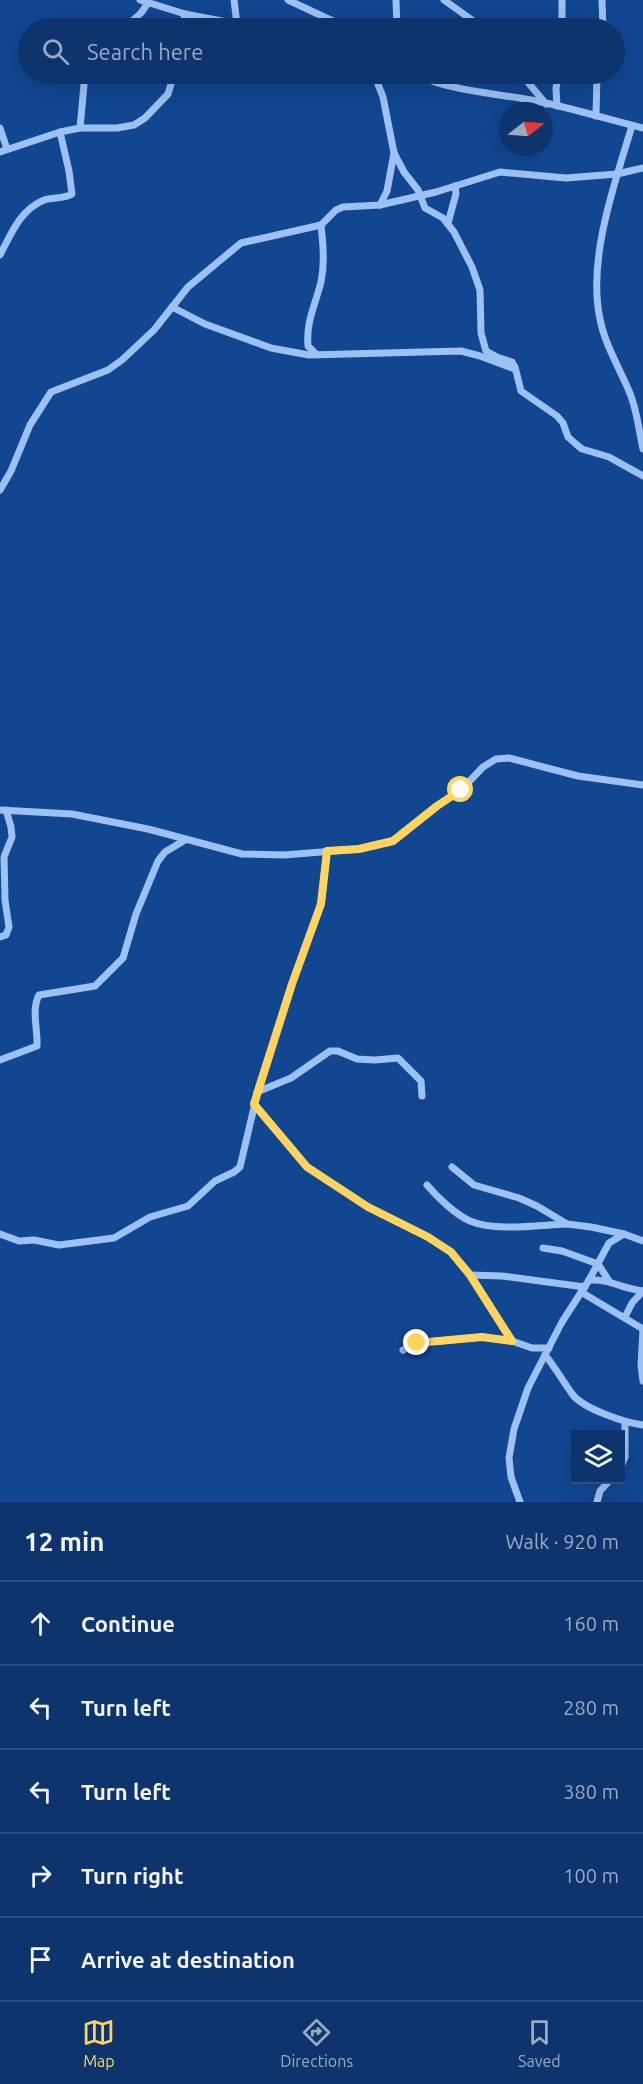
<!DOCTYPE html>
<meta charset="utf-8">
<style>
body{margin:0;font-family:Ubuntu,sans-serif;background:#1b3f75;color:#f1f3f6}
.controls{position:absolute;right:18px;bottom:18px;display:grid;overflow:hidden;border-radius:0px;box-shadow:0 6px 24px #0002}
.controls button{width:54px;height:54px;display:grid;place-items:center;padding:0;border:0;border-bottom:2px solid #2d4f80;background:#0d346d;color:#f1f3f6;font:30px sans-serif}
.compass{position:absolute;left:499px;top:102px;width:54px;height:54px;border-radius:50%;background:#0d346d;box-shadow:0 6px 24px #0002;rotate:73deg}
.stop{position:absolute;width:18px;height:18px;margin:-14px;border:4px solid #ffd45e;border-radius:50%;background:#fff}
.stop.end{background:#ffd45e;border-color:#fff;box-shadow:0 2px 6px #0008}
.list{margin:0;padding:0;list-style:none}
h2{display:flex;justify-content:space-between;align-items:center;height:78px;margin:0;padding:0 24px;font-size:26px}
h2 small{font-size:20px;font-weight:400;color:#9aaac2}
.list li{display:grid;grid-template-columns:39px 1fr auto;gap:18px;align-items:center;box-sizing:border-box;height:84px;padding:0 24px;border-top:2px solid #2d4f80}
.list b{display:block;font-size:22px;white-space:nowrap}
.list em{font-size:20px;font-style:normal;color:#9aaac2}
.icon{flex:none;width:33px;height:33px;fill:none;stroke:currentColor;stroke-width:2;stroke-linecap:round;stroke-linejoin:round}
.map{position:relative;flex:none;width:643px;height:1502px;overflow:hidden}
.search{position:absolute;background:#0d346d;box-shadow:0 6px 24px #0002;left:18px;right:18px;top:18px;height:66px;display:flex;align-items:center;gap:15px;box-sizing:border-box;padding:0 21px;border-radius:33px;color:#9aaac2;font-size:22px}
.sheet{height:498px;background:#0d346d}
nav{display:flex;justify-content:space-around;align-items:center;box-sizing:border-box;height:84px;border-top:2px solid #2d4f80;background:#0d346d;font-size:16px;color:#9aaac2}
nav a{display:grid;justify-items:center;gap:3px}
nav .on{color:#ffd45e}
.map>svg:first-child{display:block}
</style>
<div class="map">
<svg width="643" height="1502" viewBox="0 0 643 1502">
<rect width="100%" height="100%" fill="#114691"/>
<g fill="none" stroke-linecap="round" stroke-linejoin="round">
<g stroke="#9dc1f2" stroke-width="7">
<path d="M 140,0 L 185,14 L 237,24 L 247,28"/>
<path d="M 234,0 L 237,24"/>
<path d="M 288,0 L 335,22 L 339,28"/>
<path d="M 396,0 L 397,28"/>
<path d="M 444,0 L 483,28"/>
<path d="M 602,0 L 603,28"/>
<path d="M 124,28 L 141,13 L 148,3"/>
<path d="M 182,28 L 185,14"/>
<path d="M 562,28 L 562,0"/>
<path d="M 374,74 L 383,97 L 394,153 L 404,172 L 418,190 L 425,208 L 443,218 L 454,232 L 472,267 L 480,290 L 481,333 L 486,351 L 497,357 L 512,362 L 515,367 L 521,391 L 557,416 L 563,423 L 568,437 L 577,445 L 582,449 L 609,457 L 643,476"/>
<path d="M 415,74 C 450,91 493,93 531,100 C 569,107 606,119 643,128"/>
<path d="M 521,74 L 546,104"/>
<path d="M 557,106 L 556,88 L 559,74"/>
<path d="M 596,116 L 597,74"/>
<path d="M 632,126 C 615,182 587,260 600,319 C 605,345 619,367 629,391 C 637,409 639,431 643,449"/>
<path d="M 0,128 L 7,149"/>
<path d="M 80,128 L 85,74"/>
<path d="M 0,152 L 60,132 L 80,128 L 117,128 L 134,125 L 145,118 L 168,94 L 174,74"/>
<path d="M 380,205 L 387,191 L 394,153"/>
<path d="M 448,223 L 456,194 L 455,186"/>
<path d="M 0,255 C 11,234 20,210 44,200 C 53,197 64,199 72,194 L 69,171 L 60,132"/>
<path d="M 172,307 L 205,324 L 271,348 L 309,355 L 461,351 L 480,356 L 515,369"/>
<path d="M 316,354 L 308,346 C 306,321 315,306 321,282 C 325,263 323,244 321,225"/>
<path d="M 0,490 L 11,471 L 30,425 L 51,392 L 108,370 L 122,360 L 154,330 L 188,287 L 241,243 L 321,225 L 336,210 L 343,207 L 380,205 L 436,192 L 500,172 L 566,178 L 617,174 L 643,168"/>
<path d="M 0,810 L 72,814 L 148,829 L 242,854 L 284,855 L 359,849 L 393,841 L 437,806 L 461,790 L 483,767 L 496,759 L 509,758 L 578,776 L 643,785"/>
<path d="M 0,937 L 6,935 L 9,927 L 5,900 L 4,857 L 12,837 L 11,827 L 6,810"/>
<path d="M 0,1060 L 37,1046 C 38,1030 31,1010 39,995 L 95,986 L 123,958 L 136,914 L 158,861 L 165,852 L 185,840"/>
<path d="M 257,1092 L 291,1078 L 330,1051 L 338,1051 L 357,1059 L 375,1060 L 398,1058 L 421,1081 L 422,1096"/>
<path d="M 254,1104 L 307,1167 L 368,1207 L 428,1237 L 451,1252 L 470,1275 L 512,1341"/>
<path d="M 452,1167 L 474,1185 L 519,1198 L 537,1206 L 567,1224 L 591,1227 L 624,1234"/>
<path d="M 427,1185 C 437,1197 456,1215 470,1221 C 495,1232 540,1225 567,1224"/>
<path d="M 0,1234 L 19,1241 L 34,1240 L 59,1245 L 114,1238 L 150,1217 L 188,1206 L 215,1181 L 234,1172 L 240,1167 L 259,1086 L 292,984 L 321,904 L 327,851"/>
<path d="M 543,1248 L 562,1251 L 598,1264"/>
<path d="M 598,1264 L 609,1281"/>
<path d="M 470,1275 L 502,1276 L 585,1287"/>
<path d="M 589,1280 C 611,1279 622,1289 643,1291"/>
<path d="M 581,1292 L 643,1329"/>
<path d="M 625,1317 L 632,1303 L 643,1291"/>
<path d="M 643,1330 L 641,1365 L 643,1381"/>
<path d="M 403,1350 L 417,1343 L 482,1337 L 512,1341 L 532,1348 L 549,1348"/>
<path d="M 545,1355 C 556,1368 563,1382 573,1395 C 584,1409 626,1423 643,1425"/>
<path d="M 620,1469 L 625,1457 L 625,1423"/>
<path d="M 520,1502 L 511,1477 L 509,1458 L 514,1429 L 528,1388 L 562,1322 L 589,1280 L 609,1243 L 624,1234 L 643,1241"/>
<path d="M 597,1502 L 600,1491 L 610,1480"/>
</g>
</g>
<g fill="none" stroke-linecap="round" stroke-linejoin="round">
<path stroke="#ffd45e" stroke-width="8" d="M 417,1343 L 482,1337 L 512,1341 L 470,1275 L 451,1252 L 428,1237 L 368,1207 L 307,1167 L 254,1104 L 292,984 L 321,904 L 327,851 L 359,849 L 393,841 L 437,806 L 461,790"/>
</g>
</svg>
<div class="controls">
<button><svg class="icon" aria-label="layers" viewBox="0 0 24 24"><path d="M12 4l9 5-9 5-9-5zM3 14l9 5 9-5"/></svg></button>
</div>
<svg class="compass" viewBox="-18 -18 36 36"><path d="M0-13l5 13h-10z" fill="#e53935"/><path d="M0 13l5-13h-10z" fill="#9aaac2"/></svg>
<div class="stop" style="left:461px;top:790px"></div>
<div class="stop end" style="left:417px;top:1343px"></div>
<div class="search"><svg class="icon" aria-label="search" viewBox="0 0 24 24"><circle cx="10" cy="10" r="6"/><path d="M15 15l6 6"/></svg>Search here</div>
</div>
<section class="sheet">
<h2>12 min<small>Walk · 920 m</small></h2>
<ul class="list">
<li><svg class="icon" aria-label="ahead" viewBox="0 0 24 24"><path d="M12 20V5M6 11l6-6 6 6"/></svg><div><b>Continue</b></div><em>160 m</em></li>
<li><svg class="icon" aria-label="left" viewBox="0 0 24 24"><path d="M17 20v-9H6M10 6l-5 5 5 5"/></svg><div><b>Turn left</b></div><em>280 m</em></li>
<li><svg class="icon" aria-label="left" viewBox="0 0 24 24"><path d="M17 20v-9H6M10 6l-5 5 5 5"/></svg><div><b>Turn left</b></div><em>380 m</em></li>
<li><svg class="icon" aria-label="right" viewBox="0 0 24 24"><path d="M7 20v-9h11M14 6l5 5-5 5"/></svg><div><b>Turn right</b></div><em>100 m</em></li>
<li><svg class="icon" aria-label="arrive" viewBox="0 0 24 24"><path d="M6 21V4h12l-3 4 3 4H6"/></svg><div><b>Arrive at destination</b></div></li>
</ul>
</section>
<nav>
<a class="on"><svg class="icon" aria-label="map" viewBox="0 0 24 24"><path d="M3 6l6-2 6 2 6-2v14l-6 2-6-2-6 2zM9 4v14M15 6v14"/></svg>Map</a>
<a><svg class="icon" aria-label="directions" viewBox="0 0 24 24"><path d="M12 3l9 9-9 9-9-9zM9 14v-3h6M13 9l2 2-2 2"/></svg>Directions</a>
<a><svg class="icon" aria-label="saved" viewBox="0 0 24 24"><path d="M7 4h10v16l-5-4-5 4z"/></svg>Saved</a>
</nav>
